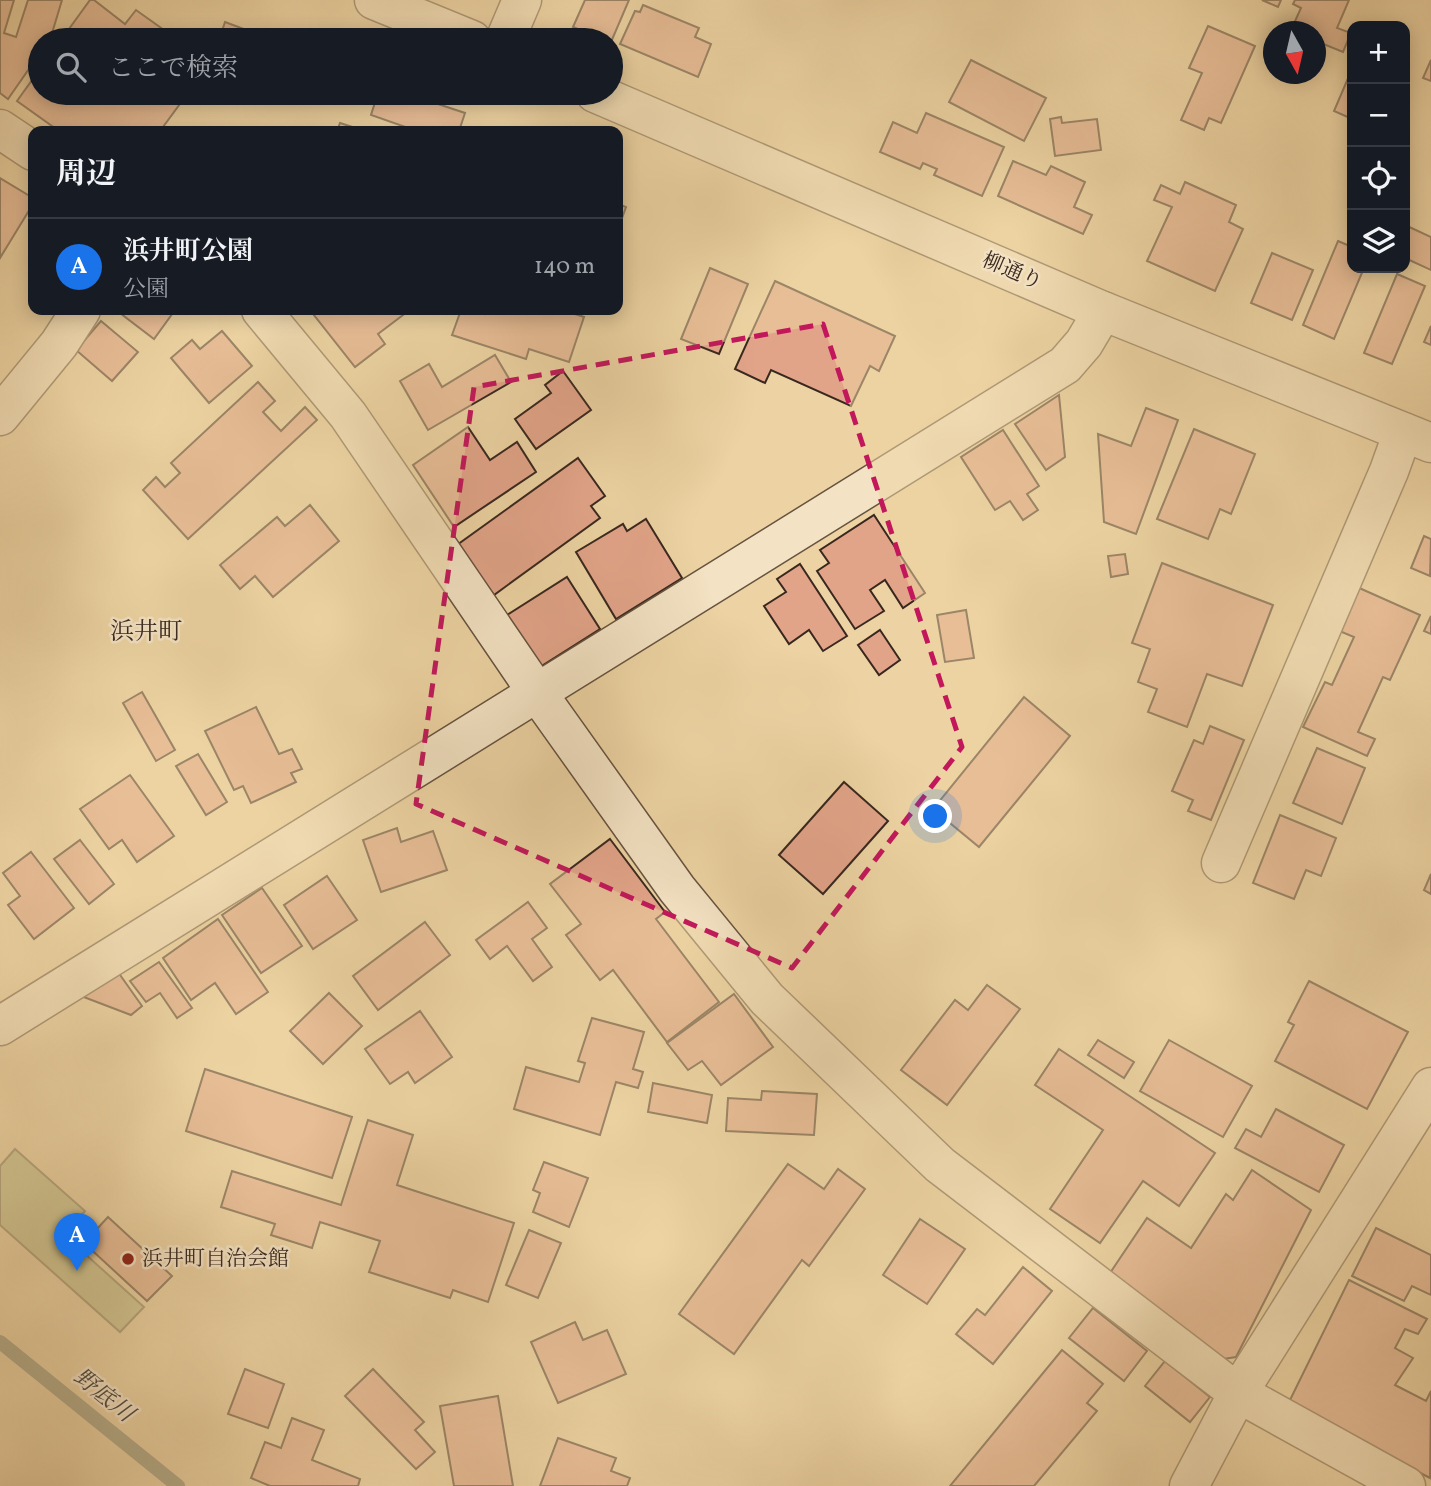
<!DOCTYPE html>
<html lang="ja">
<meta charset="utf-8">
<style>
body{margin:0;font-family:Vollkorn,"Noto Serif JP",serif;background:#242831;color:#f1f3f6}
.controls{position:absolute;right:21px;top:21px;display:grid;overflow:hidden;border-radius:14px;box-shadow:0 4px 18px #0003}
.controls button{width:63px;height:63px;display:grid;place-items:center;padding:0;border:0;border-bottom:2px solid #363941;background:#171b24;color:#f1f3f6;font:35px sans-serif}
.compass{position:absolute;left:1263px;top:21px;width:63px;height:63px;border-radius:50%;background:#171b24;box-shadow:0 4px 18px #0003;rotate:172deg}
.you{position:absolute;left:936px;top:817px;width:24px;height:24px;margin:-18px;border:5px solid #fff;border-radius:50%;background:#1a73e8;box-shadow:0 0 0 10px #1a73e833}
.badge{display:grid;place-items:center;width:46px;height:46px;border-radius:50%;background:#1a73e8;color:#fff;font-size:23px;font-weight:700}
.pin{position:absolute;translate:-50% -58px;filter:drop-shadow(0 2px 4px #0008)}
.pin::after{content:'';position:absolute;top:37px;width:24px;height:21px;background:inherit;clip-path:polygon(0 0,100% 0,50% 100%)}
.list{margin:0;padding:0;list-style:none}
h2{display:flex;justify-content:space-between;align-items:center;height:91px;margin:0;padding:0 28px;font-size:30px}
h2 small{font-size:23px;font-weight:400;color:#9ea1a6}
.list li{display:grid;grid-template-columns:46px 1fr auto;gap:21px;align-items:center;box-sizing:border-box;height:98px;padding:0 28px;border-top:2px solid #363941}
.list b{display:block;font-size:26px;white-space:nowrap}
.list p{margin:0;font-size:23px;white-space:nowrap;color:#9ea1a6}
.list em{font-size:23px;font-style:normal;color:#9ea1a6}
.icon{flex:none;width:38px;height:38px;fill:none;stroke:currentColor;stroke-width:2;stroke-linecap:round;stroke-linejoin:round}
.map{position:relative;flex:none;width:1431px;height:1486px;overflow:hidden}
.search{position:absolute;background:#171b24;box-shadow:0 4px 18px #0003;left:28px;top:28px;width:595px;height:77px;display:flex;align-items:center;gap:18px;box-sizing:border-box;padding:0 24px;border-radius:38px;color:#9ea1a6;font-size:26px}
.panel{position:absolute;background:#171b24;box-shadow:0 4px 18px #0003;left:28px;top:126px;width:595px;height:189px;border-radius:14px}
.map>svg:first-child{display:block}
</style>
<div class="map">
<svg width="1431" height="1486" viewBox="0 0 1431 1486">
<rect width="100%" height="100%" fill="#edd3a3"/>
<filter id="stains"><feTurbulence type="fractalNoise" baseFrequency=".00286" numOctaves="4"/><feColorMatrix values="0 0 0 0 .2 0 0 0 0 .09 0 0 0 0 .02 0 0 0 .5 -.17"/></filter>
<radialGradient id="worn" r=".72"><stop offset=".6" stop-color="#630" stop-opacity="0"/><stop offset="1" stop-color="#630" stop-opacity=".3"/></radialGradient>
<path fill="#b9bc85" stroke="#797252" stroke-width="2" d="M 15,1149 L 85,1211 L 64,1235 L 144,1307 L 120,1332 L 0,1225 L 0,1166 Z"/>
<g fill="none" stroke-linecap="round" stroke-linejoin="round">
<path stroke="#737f6e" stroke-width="14" d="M 0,1342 L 178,1486"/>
</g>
<g fill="#e2a489" stroke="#39281f" stroke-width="2">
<path d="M 0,0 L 14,0 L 4,33 L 16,37 L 28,0 L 62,0 L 50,40 L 40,40 L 40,53 L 8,99 L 0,93 Z"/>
<path d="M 90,0 L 94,0 L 125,24 L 136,10 L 178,40 L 61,40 Z"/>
<path d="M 585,0 L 629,0 L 611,42 L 611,40 L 604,40 L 573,27 Z"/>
<path d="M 1262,0 L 1281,0 L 1278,7 Z"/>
<path d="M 1295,0 L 1349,0 L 1337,28 L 1351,33 L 1343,52 L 1316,41 L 1316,32 L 1291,30 L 1301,8 L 1293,4 Z"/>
<path d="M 643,5 L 699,28 L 695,37 L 711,44 L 698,77 L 620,44 L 635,11 L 640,12 Z"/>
<path d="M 225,22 L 273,40 L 223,40 L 220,37 Z"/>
<path d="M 1208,26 L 1255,46 L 1221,123 L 1209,118 L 1204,130 L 1181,120 L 1202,73 L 1189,68 Z"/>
<path d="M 971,60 L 1046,98 L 1024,141 L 949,102 Z"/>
<path d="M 1431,60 L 1431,81 L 1423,78 Z"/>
<path d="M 40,69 L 40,93 L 188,93 L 160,131 L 59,131 L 17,101 Z"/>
<path d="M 1352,69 L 1352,119 L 1334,111 Z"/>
<path d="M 378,93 L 405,93 L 465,113 L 459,131 L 414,131 L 414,130 L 371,115 Z"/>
<path d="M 926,113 L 1004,147 L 982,196 L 934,175 L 937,169 L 923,163 L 920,169 L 880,152 L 893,122 L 917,133 Z"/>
<path d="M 1061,117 L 1062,123 L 1097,119 L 1101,150 L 1055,156 L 1050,119 Z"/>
<path d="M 340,123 L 365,131 L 337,131 Z"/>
<path d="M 1013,161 L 1046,175 L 1051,166 L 1085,182 L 1074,207 L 1092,215 L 1083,234 L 998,196 Z"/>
<path d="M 0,178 L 33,198 L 33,204 L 0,258 Z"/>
<path d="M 1185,182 L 1236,205 L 1229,222 L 1243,229 L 1215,291 L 1147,261 L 1172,207 L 1154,200 L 1161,185 L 1180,194 Z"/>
<path d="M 618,204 L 626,207 L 618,229 Z"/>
<path d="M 1405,225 L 1431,237 L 1431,270 L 1405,258 Z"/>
<path d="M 1338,241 L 1352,247 L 1352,268 L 1364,268 L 1334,339 L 1303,325 Z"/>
<path d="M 1272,253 L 1313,270 L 1292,320 L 1251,303 Z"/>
<path d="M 710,268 L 748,284 L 719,354 L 681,339 Z"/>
<path d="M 1397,274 L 1425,286 L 1392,364 L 1364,353 Z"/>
<path d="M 775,281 L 895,336 L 879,371 L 870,366 L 851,406 L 771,370 L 765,383 L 735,369 Z"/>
<path d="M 116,310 L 175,310 L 154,339 Z"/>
<path d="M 310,310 L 406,310 L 407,312 L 378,334 L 385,344 L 355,367 Z"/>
<path d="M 461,310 L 472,310 L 485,314 L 487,310 L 563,310 L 584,317 L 569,362 L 529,349 L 526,359 L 452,335 Z"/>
<path d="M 101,321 L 138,352 L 112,381 L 76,350 Z"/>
<path d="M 1431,326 L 1431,345 L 1424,342 Z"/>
<path d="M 222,331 L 252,366 L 209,403 L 171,358 L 192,340 L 200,349 Z"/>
<path d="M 495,355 L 511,382 L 428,430 L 400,381 L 429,364 L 442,387 Z"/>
<path d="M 563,371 L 591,410 L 536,449 L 515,419 L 551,393 L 545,385 Z"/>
<path d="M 258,382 L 275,401 L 263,412 L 281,431 L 305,407 L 317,420 L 188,539 L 143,490 L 156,477 L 165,487 L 180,473 L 171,463 Z"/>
<path d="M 1059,395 L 1065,457 L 1046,470 L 1015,424 Z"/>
<path d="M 1146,408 L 1178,420 L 1136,534 L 1104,522 L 1098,434 L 1131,446 Z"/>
<path d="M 468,427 L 490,460 L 517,442 L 536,472 L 454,527 L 413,465 Z"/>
<path d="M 1194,429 L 1255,454 L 1231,514 L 1220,509 L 1208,539 L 1157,519 Z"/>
<path d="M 1003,430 L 1039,486 L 1027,494 L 1038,510 L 1023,520 L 1010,501 L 995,510 L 961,457 Z"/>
<path d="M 578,458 L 605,496 L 591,506 L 600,518 L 494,595 L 457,545 Z"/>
<path d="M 310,505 L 339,541 L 273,597 L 255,576 L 240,589 L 220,565 L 277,517 L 285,526 Z"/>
<path d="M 874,515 L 925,593 L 903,608 L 885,580 L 870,590 L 884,611 L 855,629 L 817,571 L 829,563 L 820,550 Z"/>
<path d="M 646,519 L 682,578 L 616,619 L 576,552 L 623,524 L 627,531 Z"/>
<path d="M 1424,536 L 1431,539 L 1430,576 L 1411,568 Z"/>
<path d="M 1125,554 L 1128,574 L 1111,577 L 1108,556 Z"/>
<path d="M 1162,563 L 1273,605 L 1242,686 L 1207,674 L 1187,727 L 1148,712 L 1157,689 L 1138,682 L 1150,649 L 1132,643 Z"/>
<path d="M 800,564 L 847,636 L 823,651 L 809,630 L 789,644 L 764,606 L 786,592 L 777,579 Z"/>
<path d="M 567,577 L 600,629 L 540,667 L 507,615 Z"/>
<path d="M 1357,587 L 1420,615 L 1390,680 L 1383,677 L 1358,732 L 1375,739 L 1367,756 L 1303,727 L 1325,682 L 1332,685 L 1354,637 L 1337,630 Z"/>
<path d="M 966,610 L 974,658 L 945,662 L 937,615 Z"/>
<path d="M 1431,616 L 1431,634 L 1424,631 Z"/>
<path d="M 880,630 L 900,660 L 879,675 L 858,645 Z"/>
<path d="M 142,692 L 175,750 L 156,761 L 123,703 Z"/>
<path d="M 1024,697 L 1070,736 L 979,847 L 933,809 Z"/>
<path d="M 256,707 L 279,754 L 292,749 L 302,769 L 291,773 L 296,782 L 251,803 L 243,786 L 234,790 L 205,731 Z"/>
<path d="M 1210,726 L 1244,740 L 1211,820 L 1188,811 L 1193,800 L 1172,791 L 1194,740 L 1203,744 Z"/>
<path d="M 1317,748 L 1365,768 L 1342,824 L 1293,803 Z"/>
<path d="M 198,754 L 227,802 L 206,815 L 176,766 Z"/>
<path d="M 130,775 L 174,836 L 137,862 L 122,840 L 109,849 L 80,809 Z"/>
<path d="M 844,782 L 888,821 L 823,894 L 779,855 Z"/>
<path d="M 1280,815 L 1336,838 L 1321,876 L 1306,870 L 1294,899 L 1253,883 Z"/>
<path d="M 397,828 L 401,842 L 433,831 L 447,870 L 381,892 L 363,840 Z"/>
<path d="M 610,839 L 665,912 L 656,919 L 719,1002 L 667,1042 L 613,970 L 600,980 L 566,935 L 581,924 L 550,884 Z"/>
<path d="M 80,840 L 114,884 L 89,904 L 54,859 Z"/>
<path d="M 31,852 L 74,908 L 34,939 L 8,905 L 20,896 L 3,873 Z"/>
<path d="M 1431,874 L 1431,894 L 1424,890 Z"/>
<path d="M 327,876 L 357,920 L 313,949 L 284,905 Z"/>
<path d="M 262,888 L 302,946 L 261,973 L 222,915 Z"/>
<path d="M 528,902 L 547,928 L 532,939 L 552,967 L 533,981 L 507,946 L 490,959 L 476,940 Z"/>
<path d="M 218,919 L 268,992 L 236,1014 L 215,983 L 191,1000 L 163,958 Z"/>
<path d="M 425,922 L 450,955 L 378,1010 L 353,976 Z"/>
<path d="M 159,962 L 192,1008 L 177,1018 L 160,993 L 146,1002 L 130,981 Z"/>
<path d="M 118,972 L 142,1006 L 131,1015 L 81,996 Z"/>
<path d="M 1309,981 L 1408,1032 L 1367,1109 L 1275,1061 L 1294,1025 L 1288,1022 Z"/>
<path d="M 987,985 L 1020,1009 L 947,1105 L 901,1070 L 955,1000 L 968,1010 Z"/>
<path d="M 329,993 L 362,1026 L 323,1064 L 290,1031 Z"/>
<path d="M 734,994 L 773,1047 L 721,1085 L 702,1061 L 688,1070 L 667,1043 Z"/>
<path d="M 420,1011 L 452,1057 L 415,1083 L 408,1072 L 390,1084 L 365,1049 Z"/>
<path d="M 592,1018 L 644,1032 L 633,1069 L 643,1072 L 638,1088 L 616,1082 L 600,1135 L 514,1109 L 526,1067 L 579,1082 L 585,1063 L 578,1061 Z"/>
<path d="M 1098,1040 L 1134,1062 L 1124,1078 L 1088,1055 Z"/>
<path d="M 1169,1040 L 1252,1086 L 1223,1137 L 1140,1091 Z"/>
<path d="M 1059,1049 L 1215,1153 L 1179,1206 L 1143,1181 L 1100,1243 L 1050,1209 L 1103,1130 L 1035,1085 Z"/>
<path d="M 205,1069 L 352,1117 L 332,1178 L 186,1131 Z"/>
<path d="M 653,1083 L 712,1095 L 707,1123 L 648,1112 Z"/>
<path d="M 762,1091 L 817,1094 L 814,1135 L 726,1131 L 728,1098 L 761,1100 Z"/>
<path d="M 1276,1109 L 1344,1145 L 1319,1192 L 1235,1148 L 1246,1129 L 1261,1137 Z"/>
<path d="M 368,1120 L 413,1135 L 397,1185 L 514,1223 L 488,1302 L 453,1290 L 450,1298 L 369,1272 L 380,1241 L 320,1222 L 312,1248 L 271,1235 L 275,1224 L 221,1207 L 232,1171 L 341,1205 Z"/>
<path d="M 544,1162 L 588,1178 L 569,1227 L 533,1212 L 540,1193 L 533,1190 Z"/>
<path d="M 788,1164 L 824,1189 L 838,1169 L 865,1189 L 809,1266 L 802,1260 L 734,1354 L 679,1314 Z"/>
<path d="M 1252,1170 L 1311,1210 L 1236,1357 L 1217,1360 L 1108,1276 L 1147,1218 L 1191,1248 L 1226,1194 L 1233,1200 Z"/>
<path d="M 108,1217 L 172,1276 L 147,1301 L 84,1243 Z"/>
<path d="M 920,1219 L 965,1249 L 927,1304 L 883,1275 Z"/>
<path d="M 1376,1228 L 1431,1255 L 1431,1295 L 1412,1286 L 1404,1301 L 1352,1276 Z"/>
<path d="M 529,1230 L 561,1243 L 538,1298 L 506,1285 Z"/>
<path d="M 1023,1267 L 1052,1291 L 993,1364 L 956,1334 L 977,1309 L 985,1315 Z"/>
<path d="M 1349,1280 L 1427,1319 L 1418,1334 L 1405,1329 L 1395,1348 L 1413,1358 L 1395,1385 L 1426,1401 L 1431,1391 L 1430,1478 L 1288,1404 Z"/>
<path d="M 1093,1308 L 1147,1351 L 1124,1381 L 1069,1338 Z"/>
<path d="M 575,1322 L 583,1340 L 607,1330 L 626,1374 L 558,1403 L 531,1342 Z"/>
<path d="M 1062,1350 L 1103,1384 L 1087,1403 L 1097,1411 L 1034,1486 L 950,1486 Z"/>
<path d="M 1165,1361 L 1210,1397 L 1190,1422 L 1145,1386 Z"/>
<path d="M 245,1369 L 284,1384 L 268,1428 L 228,1414 Z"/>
<path d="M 373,1369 L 424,1422 L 415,1430 L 435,1452 L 416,1469 L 345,1396 Z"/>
<path d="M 498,1396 L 513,1486 L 454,1486 L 440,1406 Z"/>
<path d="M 292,1418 L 324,1430 L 312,1460 L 360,1479 L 358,1486 L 270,1486 L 251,1478 L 265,1442 L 281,1448 Z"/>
<path d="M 558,1438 L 616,1458 L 611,1471 L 630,1478 L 627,1486 L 540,1486 Z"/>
</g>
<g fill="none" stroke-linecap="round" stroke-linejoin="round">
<defs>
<g id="minor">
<path d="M 374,0 L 472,40"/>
<path d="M 505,40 L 522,0"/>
<path d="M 595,93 L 1103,311 L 1431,443"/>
<path d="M 0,129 L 33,151"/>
<path d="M 261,310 L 348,415 L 536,691 L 677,889 L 767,999 L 940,1165 L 1238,1393 L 1406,1486"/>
<path d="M 0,416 L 59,344 L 81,310"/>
<path d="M 1221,863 L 1389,471 L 1403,432"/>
<path d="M 0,1026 L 1065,365 L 1084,343 L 1103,311"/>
<path d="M 1189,1486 L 1238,1393 L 1431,1087"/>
</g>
</defs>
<use href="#minor" stroke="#665340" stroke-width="41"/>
<use href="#minor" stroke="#f3e2c3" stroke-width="38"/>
</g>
<path d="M0 0H1431V1486H0ZM 823,324 L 962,747 L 792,968 L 416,804 L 474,387 Z" fill="#edd3a3" fill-opacity=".55" fill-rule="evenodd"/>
<path fill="none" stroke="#c2185b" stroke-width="5" stroke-dasharray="14 9" stroke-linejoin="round" d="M 823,324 L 962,747 L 792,968 L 416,804 L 474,387 Z"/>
<circle fill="#8f2418" stroke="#f3e2c3" stroke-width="2.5" cx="128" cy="1259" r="7"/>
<g text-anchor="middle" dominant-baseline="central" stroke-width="5" stroke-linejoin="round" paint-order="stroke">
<g font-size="21" fill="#39281f" stroke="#f3e2c3">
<text transform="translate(1012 272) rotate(23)">柳通り</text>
</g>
<g font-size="21" fill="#39281f" stroke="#f3e2c3" text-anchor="start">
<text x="142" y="1259">浜井町自治会館</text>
</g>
<g font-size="23" font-style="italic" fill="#514c40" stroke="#f3e2c3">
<text transform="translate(103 1396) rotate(39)">野底川</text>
</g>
<g font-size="24" fill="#39281f" stroke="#f3e2c3">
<text x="146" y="633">浜井町</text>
</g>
</g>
<rect width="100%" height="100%" filter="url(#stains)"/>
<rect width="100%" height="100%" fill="url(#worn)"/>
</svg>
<div class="controls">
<button>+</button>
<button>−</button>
<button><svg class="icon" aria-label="locate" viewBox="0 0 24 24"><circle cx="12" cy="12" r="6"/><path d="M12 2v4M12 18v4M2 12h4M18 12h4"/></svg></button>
<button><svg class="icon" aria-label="layers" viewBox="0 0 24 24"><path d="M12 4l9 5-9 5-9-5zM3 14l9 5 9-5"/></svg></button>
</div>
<svg class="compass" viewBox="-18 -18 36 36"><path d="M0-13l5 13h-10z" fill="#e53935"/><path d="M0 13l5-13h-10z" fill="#9ea1a6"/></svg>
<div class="you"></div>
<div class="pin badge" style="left:77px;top:1271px">A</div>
<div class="search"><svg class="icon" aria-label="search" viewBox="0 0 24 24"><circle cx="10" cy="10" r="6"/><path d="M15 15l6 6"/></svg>ここで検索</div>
<section class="panel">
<h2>周辺<small></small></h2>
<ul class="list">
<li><span class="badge">A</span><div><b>浜井町公園</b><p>公園</p></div><em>140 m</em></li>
</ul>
</section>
</div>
